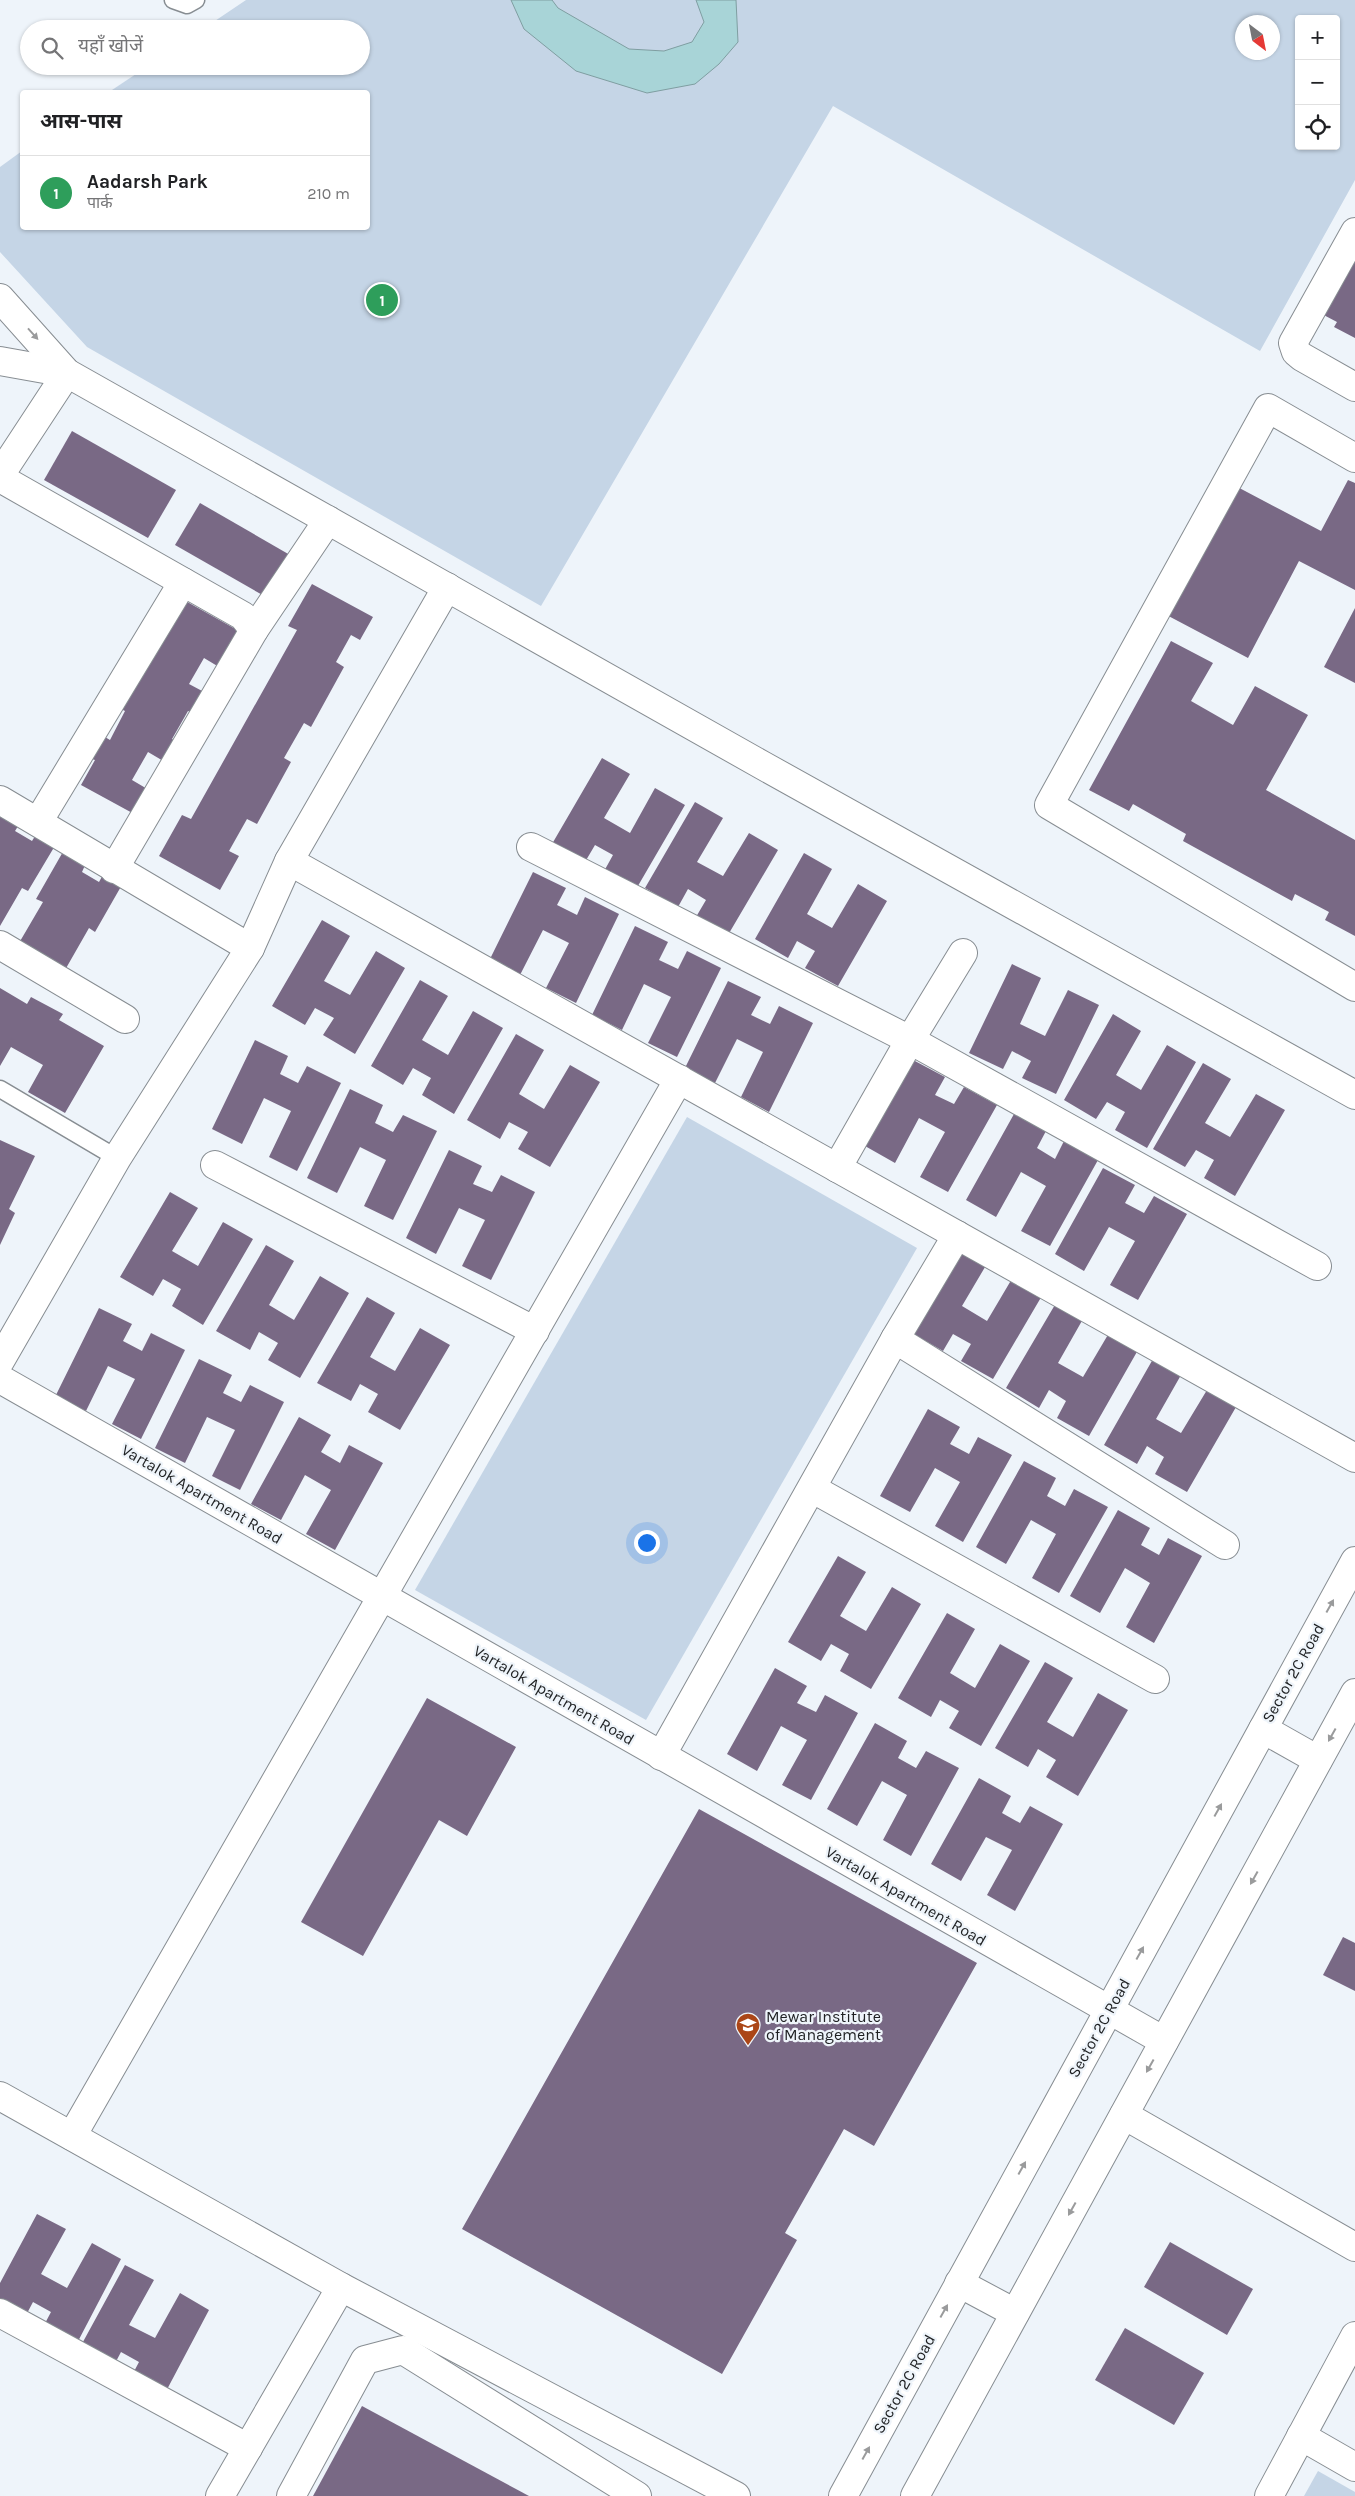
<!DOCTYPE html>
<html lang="hi">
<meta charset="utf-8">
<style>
body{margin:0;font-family:Karla,"Noto Sans Devanagari",sans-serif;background:#f2f2f2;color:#202124}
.controls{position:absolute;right:15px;top:15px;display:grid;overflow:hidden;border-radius:5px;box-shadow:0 1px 4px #0004}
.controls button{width:45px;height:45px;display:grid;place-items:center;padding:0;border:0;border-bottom:1px solid #e0e0e0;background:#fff;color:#202124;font:25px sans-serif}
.compass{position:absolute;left:1235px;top:15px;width:45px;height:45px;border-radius:50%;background:#fff;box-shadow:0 1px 4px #0004;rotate:148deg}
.you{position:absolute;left:646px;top:1542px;width:18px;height:18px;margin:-12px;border:4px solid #fff;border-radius:50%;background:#1a73e8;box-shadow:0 0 0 8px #1a73e833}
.badge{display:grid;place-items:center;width:32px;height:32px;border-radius:50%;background:#ab4617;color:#fff;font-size:16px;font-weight:700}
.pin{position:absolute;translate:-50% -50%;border:2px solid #fff;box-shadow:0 1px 5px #0006}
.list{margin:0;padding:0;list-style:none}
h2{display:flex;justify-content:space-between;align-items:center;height:65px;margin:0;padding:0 20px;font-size:21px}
h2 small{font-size:16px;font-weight:400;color:#757577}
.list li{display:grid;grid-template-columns:32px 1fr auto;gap:15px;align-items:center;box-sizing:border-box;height:75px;padding:0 20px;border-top:1px solid #e0e0e0}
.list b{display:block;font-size:19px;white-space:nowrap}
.list p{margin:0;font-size:16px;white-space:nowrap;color:#757577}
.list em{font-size:16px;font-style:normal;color:#757577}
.icon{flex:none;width:28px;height:28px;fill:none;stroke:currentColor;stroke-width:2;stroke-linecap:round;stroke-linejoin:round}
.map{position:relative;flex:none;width:1355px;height:2496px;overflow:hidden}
.search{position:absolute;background:#fff;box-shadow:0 1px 4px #0004;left:20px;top:20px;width:350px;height:55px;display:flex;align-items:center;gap:12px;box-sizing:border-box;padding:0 18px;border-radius:28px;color:#757577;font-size:19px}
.panel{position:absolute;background:#fff;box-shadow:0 1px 4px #0004;left:20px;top:90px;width:350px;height:140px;border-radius:5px}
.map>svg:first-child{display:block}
</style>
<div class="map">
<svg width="1355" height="2496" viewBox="0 0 1355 2496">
<rect width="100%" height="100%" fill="#eef4fa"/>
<g fill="#c5d5e6" fill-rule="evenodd">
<path d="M 246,0 L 1355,0 L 1355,180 L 1260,351 L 833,106 L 541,606 L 87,347 L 0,252 L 0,167 L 22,151 L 22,228 L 368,228 L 368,92 L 109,92 L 148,66 L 361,66 L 361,29 L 203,29 ZM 1299,19 L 1336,19 L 1336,146 L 1299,146 ZM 1242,22 L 1272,22 L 1272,52 L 1242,52 Z"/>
<path d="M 687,1117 L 917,1248 L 646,1720 L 415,1590 Z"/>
<path d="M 1318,2471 L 1355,2492 L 1355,2496 L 1304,2496 Z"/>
</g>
<path fill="#a8d4d7" stroke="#7f9ea1" d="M 511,0 L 552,0 L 558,8 L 629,49 L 664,51 L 692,42 L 704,22 L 696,0 L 736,0 L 738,42 L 719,64 L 695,84 L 647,93 L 576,71 L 524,29 Z"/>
<g fill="#796985">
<path d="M 1355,242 L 1355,338 L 1334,327 L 1337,322 L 1318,312 Z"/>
<path d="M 72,431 L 176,490 L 148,538 L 44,480 Z"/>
<path d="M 1348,480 L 1355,483 L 1355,590 L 1299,561 L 1248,658 L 1159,611 L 1228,482 L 1321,531 Z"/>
<path d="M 200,503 L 290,555 L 266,597 L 175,545 Z"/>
<path d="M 312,584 L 373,617 L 360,640 L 351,635 L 336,662 L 344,667 L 311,727 L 304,723 L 284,758 L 291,762 L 257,824 L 247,819 L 229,851 L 239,856 L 220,890 L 159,856 L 182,815 L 191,819 L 297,630 L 288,626 Z"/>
<path d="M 182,599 L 239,631 L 219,667 L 204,658 L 189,684 L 204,692 L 193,713 L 188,711 L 172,739 L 177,742 L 165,762 L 148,752 L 132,780 L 149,790 L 136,815 L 81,785 L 95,760 L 92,759 L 105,737 L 110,740 L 125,711 L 121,709 Z"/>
<path d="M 1355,608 L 1355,683 L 1324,667 Z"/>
<path d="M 1171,641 L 1213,663 L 1191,701 L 1233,725 L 1255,686 L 1308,715 L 1266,790 L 1355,840 L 1355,936 L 1325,920 L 1329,912 L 1295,894 L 1292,901 L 1183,841 L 1186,834 L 1133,804 L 1129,811 L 1089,790 Z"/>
<path d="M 602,758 L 630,774 L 604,818 L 630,833 L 655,788 L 685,805 L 635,891 L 603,873 L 613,855 L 595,845 L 585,862 L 552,844 Z"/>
<path d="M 695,802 L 723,818 L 697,862 L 723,876 L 749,833 L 778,850 L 728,935 L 696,917 L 706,900 L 688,889 L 678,907 L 645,888 Z"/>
<path d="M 0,812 L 20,823 L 15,831 L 32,841 L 37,833 L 56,844 L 28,891 L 22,888 L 0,926 Z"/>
<path d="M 64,850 L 86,863 L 82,872 L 99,882 L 104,873 L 123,883 L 95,932 L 89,928 L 65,970 L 19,943 L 43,902 L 36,899 Z"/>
<path d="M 804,853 L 832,869 L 807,914 L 832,928 L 858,884 L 887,901 L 838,986 L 805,968 L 815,951 L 797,941 L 788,958 L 755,939 Z"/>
<path d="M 533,872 L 566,888 L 557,905 L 577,915 L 585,897 L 619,914 L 576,1003 L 546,988 L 569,943 L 543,930 L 520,975 L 489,961 Z"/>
<path d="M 322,920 L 350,936 L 324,981 L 350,995 L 376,951 L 405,968 L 355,1054 L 323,1035 L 334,1018 L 315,1008 L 305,1025 L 272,1006 Z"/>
<path d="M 635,926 L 668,942 L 659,960 L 678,969 L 687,951 L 721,968 L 677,1057 L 648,1043 L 671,997 L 644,984 L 622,1030 L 592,1015 Z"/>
<path d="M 1012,964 L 1041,978 L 1020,1024 L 1045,1036 L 1068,990 L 1099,1005 L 1056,1094 L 1022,1078 L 1031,1061 L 1012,1051 L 1003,1069 L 969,1053 Z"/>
<path d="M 420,980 L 448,996 L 422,1040 L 448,1055 L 473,1011 L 503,1028 L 454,1114 L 422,1095 L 431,1078 L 413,1068 L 403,1085 L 371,1066 Z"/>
<path d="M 728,981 L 761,997 L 751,1015 L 770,1024 L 779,1006 L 813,1023 L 769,1112 L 741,1097 L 763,1052 L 737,1039 L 714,1085 L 684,1070 Z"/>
<path d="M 0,988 L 27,1004 L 31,997 L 63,1014 L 59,1020 L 104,1046 L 65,1113 L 28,1092 L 43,1065 L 11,1047 L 0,1066 Z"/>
<path d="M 1113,1014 L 1141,1031 L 1116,1075 L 1141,1090 L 1167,1045 L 1196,1062 L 1147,1148 L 1115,1130 L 1125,1112 L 1107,1102 L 1096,1119 L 1064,1100 Z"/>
<path d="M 516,1034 L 544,1050 L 519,1094 L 544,1109 L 570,1065 L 600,1082 L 550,1167 L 518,1149 L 528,1132 L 509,1122 L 500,1139 L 467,1120 Z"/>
<path d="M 255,1040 L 288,1056 L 280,1074 L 298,1083 L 307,1066 L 341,1083 L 297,1171 L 269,1157 L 291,1111 L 264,1098 L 242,1144 L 212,1129 Z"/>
<path d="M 913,1060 L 945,1077 L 935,1095 L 954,1104 L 964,1087 L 997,1105 L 948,1192 L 920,1177 L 945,1132 L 919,1118 L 895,1163 L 865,1146 Z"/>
<path d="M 1203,1063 L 1231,1079 L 1205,1123 L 1230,1137 L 1256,1094 L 1285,1110 L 1235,1196 L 1204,1178 L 1214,1160 L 1196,1150 L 1185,1167 L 1153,1149 Z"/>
<path d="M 350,1089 L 383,1105 L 375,1123 L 393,1132 L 403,1115 L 437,1131 L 393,1220 L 364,1206 L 386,1160 L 360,1147 L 337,1193 L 307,1178 Z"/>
<path d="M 1014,1114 L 1046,1131 L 1037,1148 L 1055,1159 L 1064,1141 L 1098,1160 L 1050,1246 L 1021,1231 L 1046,1186 L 1021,1172 L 996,1217 L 966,1200 Z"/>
<path d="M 0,1140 L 35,1156 L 9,1209 L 15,1213 L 0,1245 Z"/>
<path d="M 449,1150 L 482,1166 L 473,1184 L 492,1192 L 501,1175 L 535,1192 L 491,1280 L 462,1266 L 485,1220 L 459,1208 L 436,1254 L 406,1238 Z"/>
<path d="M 1103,1168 L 1135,1185 L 1125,1203 L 1144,1213 L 1154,1196 L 1187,1214 L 1138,1300 L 1110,1285 L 1135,1241 L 1109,1227 L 1084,1271 L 1055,1254 Z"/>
<path d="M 170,1192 L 198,1208 L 172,1251 L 198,1266 L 223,1222 L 253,1239 L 203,1325 L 172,1306 L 181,1289 L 163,1279 L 153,1296 L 120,1277 Z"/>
<path d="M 266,1245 L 294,1261 L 269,1305 L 294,1320 L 320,1276 L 349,1293 L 300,1378 L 268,1360 L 278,1343 L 259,1332 L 250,1350 L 216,1331 Z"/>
<path d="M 960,1246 L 988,1262 L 962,1306 L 987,1321 L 1013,1277 L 1043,1294 L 993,1379 L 961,1361 L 971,1344 L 953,1334 L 943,1351 L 910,1332 Z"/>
<path d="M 367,1297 L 395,1313 L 370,1357 L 395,1371 L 420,1328 L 450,1345 L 400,1430 L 368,1412 L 378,1394 L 360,1384 L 351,1401 L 317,1383 Z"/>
<path d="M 1056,1303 L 1083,1319 L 1058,1363 L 1083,1377 L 1109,1333 L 1138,1350 L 1089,1436 L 1057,1418 L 1066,1401 L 1049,1390 L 1039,1408 L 1006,1388 Z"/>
<path d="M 99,1308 L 132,1324 L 123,1341 L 142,1351 L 151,1333 L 185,1350 L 141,1439 L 112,1424 L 135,1379 L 108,1366 L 86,1411 L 55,1397 Z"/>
<path d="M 199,1359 L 232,1375 L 223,1393 L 241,1402 L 250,1385 L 284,1402 L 240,1490 L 212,1476 L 235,1430 L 207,1417 L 185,1463 L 155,1448 Z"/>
<path d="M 1153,1359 L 1181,1375 L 1156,1419 L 1181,1433 L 1207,1390 L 1236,1407 L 1187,1492 L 1155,1474 L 1164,1457 L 1147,1446 L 1137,1464 L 1104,1445 Z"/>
<path d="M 928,1409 L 960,1427 L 950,1444 L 969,1454 L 978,1437 L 1012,1455 L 963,1542 L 935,1526 L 960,1482 L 935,1468 L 910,1512 L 880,1496 Z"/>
<path d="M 299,1417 L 331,1435 L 321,1452 L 340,1463 L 349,1445 L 383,1463 L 335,1550 L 306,1534 L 331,1490 L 305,1475 L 281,1520 L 251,1504 Z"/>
<path d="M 1024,1461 L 1056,1478 L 1047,1496 L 1065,1506 L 1074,1489 L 1108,1507 L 1059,1593 L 1032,1578 L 1056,1534 L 1031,1520 L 1006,1564 L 976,1547 Z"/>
<path d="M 1118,1510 L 1150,1528 L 1141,1545 L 1159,1555 L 1168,1538 L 1202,1556 L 1154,1643 L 1126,1627 L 1150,1583 L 1125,1568 L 1100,1613 L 1070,1596 Z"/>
<path d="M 838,1556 L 866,1572 L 840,1616 L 866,1631 L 892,1587 L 921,1604 L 871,1689 L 840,1671 L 849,1654 L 831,1644 L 821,1661 L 788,1642 Z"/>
<path d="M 947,1613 L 975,1629 L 950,1673 L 975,1688 L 1000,1644 L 1030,1661 L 981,1746 L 949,1728 L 959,1711 L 940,1700 L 931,1717 L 898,1698 Z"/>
<path d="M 1045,1662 L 1073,1678 L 1047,1722 L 1073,1737 L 1098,1693 L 1128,1710 L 1078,1796 L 1046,1777 L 1056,1760 L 1038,1749 L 1028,1767 L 995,1748 Z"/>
<path d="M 775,1668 L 807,1686 L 797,1703 L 816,1712 L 825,1695 L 858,1713 L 811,1800 L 782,1785 L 807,1740 L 781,1726 L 757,1771 L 727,1754 Z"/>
<path d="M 427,1698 L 516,1747 L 467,1836 L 439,1820 L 363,1956 L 301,1922 Z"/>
<path d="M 875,1723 L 907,1741 L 898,1758 L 916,1768 L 926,1751 L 959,1768 L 911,1856 L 883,1840 L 907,1795 L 882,1781 L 857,1826 L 827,1809 Z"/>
<path d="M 979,1778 L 1011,1796 L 1002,1813 L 1020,1823 L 1030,1806 L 1063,1824 L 1015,1911 L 987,1895 L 1012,1850 L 986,1837 L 961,1881 L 931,1864 Z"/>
<path d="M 699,1809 L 977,1963 L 874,2146 L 844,2129 L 785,2233 L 797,2240 L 722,2374 L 462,2229 Z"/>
<path d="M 1343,1937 L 1355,1943 L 1355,1991 L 1323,1975 Z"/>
<path d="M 37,2214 L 66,2229 L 41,2274 L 67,2288 L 92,2243 L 121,2259 L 75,2347 L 42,2329 L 51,2312 L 33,2302 L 24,2319 L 0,2306 L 0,2283 Z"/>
<path d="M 1170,2242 L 1253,2289 L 1227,2335 L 1144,2287 Z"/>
<path d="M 125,2265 L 154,2280 L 129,2325 L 155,2338 L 180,2293 L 209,2310 L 163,2397 L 130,2379 L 139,2362 L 121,2352 L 112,2369 L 78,2351 Z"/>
<path d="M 1125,2328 L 1204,2373 L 1174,2425 L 1095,2380 Z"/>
<path d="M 362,2406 L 529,2496 L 313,2496 Z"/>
</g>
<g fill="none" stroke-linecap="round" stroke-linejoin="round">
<defs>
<g id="service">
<path d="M 173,0 L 187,5 L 196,0"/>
<path d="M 0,1089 L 117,1158"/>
</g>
<g id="minor">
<path d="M 1355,232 L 1293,343 L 1296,352 L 1302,357 L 1355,387"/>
<path d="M 1355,458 L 1268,408 L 1049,805 L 1355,987"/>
<path d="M 0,475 L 67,373"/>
<path d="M 0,478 L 243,616 L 254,630 L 114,869"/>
<path d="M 254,630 L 328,520"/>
<path d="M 0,800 L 250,948"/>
<path d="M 38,822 L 183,582"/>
<path d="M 531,847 L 910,1040 L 1317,1266"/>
<path d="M 289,861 L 1355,1458"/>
<path d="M 0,945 L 125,1019"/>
<path d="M 215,1165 L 535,1331"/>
<path d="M 837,1168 L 910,1040 L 963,953"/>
<path d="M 895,1339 L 1225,1545"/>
<path d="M 0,1361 L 117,1158 L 250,948 L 289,861 L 447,587"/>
<path d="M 0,1379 L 1164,2041"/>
<path d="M 813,1489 L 1155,1679"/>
<path d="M 661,1756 L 895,1339 L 957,1235"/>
<path d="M 0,2096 L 341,2287 L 736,2496"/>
<path d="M 1124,2115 L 1355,2247"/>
<path d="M 72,2136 L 679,1079"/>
<path d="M 0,2313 L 248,2448"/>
<path d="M 1301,2436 L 1355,2467"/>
<path d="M 220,2496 L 341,2287"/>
<path d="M 291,2496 L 365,2360 L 403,2350 L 637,2496"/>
<path d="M 1269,2496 L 1355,2336"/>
</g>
<g id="tertiary">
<path d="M 0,298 L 67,373 L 762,765 L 1355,1095"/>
<path d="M 0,361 L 67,373"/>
<path d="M 1263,1729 L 1318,1760"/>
<path d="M 959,2283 L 1015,2313"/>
<path d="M 843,2496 L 1355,1561"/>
<path d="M 915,2496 L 1355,1693"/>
</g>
</defs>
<use href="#service" stroke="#878d92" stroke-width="19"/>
<use href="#minor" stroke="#878d92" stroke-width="30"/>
<use href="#tertiary" stroke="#878d92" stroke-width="30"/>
<use href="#service" stroke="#fff" stroke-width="16"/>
<use href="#minor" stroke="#fff" stroke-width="28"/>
<use href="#tertiary" stroke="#fff" stroke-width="28"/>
</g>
<defs><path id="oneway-solid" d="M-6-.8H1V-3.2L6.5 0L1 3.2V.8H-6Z" transform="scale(1.25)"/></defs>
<g fill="#9a9b9c">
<use href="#oneway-solid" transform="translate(33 334) rotate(48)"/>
<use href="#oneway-solid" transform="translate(1330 1606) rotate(-61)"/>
<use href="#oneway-solid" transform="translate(1332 1735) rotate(119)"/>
<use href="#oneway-solid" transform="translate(1218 1810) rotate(-61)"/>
<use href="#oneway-solid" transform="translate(1254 1878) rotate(119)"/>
<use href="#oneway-solid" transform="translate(1140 1953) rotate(-61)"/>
<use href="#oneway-solid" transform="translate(1150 2066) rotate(119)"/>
<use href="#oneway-solid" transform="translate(1022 2168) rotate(-61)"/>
<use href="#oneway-solid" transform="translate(1072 2209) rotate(119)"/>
<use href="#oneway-solid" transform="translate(944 2311) rotate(-61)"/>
<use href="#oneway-solid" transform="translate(866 2453) rotate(-61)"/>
</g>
<defs>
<symbol id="university-pin" viewBox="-11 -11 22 30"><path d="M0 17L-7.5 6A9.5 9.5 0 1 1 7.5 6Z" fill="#ab4617" stroke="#eef4fa"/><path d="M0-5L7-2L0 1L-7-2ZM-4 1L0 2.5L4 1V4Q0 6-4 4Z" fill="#fff"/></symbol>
</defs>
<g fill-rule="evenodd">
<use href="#university-pin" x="734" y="2011" width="28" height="38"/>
</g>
<g text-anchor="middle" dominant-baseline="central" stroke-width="4.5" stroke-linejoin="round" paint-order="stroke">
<g font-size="16" fill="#1e2022" stroke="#eef4fa">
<text transform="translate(202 1494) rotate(30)">Vartalok Apartment Road</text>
<text transform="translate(1293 1673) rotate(-61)">Sector 2C Road</text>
<text transform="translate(554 1695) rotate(30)">Vartalok Apartment Road</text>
<text transform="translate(906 1896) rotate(30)">Vartalok Apartment Road</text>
<text transform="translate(1099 2028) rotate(-61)">Sector 2C Road</text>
<text transform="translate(904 2384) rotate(-61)">Sector 2C Road</text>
</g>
<g font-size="16" fill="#1e2022" stroke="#eef4fa" text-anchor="start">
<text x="766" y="2016">Mewar Institute<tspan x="766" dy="18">of Management</tspan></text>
</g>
</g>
</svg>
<div class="controls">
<button>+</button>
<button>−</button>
<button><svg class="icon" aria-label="locate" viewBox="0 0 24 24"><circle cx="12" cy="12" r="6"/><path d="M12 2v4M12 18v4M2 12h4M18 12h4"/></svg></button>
</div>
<svg class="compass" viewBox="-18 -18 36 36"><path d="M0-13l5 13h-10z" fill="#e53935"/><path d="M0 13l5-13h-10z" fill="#757577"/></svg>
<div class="you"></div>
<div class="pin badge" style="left:382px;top:300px;background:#2e9e5b">1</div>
<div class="search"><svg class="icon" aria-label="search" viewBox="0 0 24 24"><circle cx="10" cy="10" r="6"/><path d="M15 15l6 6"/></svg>यहाँ खोजें</div>
<section class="panel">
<h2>आस-पास<small></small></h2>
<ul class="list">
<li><span class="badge" style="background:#2e9e5b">1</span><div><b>Aadarsh Park</b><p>पार्क</p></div><em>210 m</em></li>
</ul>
</section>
</div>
